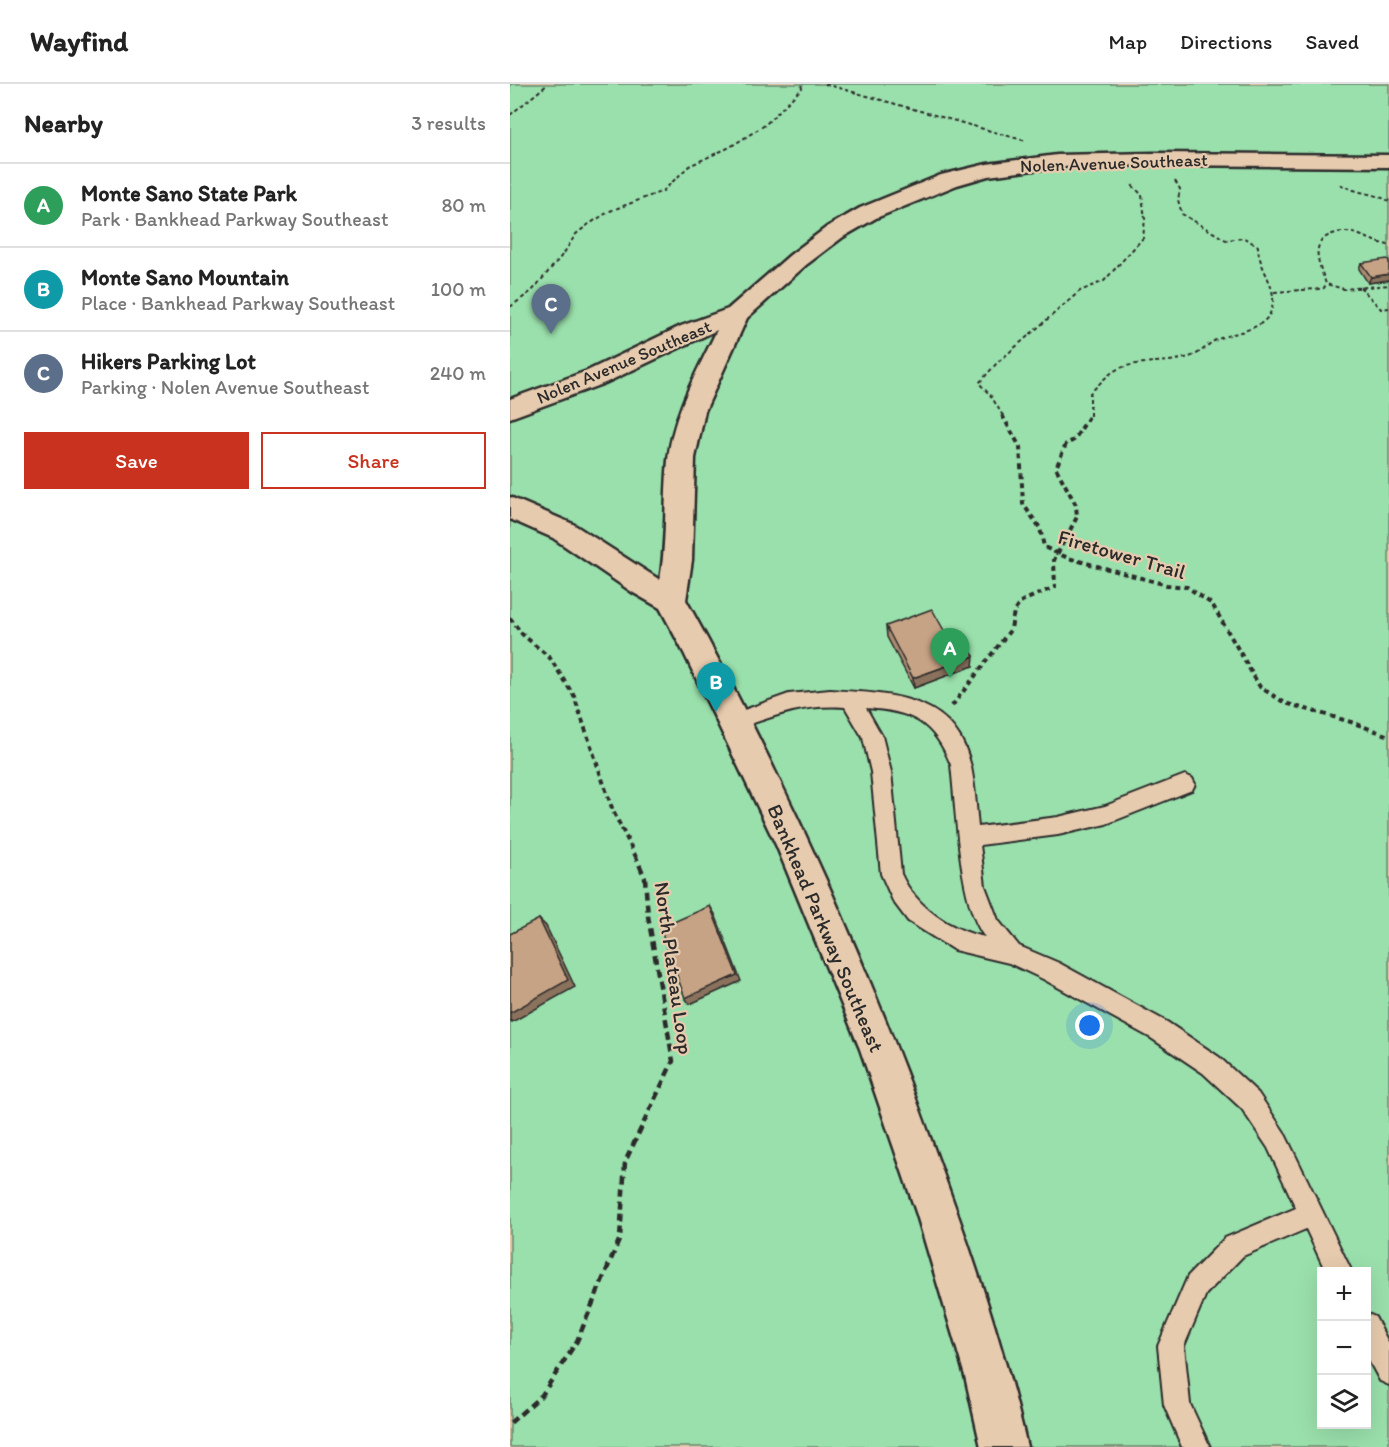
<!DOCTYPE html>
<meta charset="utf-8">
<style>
body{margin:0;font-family:Itim,sans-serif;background:#f6f6f6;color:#222}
.controls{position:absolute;right:18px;bottom:18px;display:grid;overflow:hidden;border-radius:0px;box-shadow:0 6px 24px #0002}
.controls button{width:54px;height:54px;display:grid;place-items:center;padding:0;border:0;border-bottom:2px solid #e0e0e0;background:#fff;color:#222;font:30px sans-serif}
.you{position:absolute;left:580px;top:942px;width:21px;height:21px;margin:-15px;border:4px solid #fff;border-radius:50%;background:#1a73e8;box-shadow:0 0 0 9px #1a73e833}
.badge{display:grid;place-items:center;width:39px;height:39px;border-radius:50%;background:#c8321e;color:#fff;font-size:20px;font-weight:700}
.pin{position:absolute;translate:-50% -50px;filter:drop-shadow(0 2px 3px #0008)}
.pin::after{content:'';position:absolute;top:32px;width:21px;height:18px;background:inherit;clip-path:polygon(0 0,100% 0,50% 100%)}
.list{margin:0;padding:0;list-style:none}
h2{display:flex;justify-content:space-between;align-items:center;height:78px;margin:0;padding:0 24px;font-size:26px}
h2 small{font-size:20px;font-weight:400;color:#767676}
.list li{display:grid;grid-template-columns:39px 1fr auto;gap:18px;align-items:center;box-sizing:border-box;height:84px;padding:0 24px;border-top:2px solid #e0e0e0}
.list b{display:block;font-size:22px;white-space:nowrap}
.list p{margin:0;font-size:20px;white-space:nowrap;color:#767676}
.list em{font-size:20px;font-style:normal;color:#767676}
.actions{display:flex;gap:12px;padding:18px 24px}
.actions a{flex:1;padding:14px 0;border:2px solid #c8321e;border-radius:0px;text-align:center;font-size:21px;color:#c8321e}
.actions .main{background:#c8321e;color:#fff}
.icon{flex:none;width:33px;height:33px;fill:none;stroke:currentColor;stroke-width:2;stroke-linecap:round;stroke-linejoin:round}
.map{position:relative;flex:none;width:879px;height:1363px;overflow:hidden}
header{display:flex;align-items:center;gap:36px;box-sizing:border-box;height:84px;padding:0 30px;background:#fff;border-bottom:2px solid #e0e0e0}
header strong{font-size:28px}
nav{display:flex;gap:33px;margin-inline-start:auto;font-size:21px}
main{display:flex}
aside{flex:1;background:#fff}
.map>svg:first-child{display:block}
</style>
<header>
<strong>Wayfind</strong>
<nav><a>Map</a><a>Directions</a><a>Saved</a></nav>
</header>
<main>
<aside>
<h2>Nearby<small>3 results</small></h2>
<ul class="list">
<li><span class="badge" style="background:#2e9e5b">A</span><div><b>Monte Sano State Park</b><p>Park · Bankhead Parkway Southeast</p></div><em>80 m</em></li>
<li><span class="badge" style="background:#0f9aa8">B</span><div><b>Monte Sano Mountain</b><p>Place · Bankhead Parkway Southeast</p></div><em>100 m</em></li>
<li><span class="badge" style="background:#5c6f8a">C</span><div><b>Hikers Parking Lot</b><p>Parking · Nolen Avenue Southeast</p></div><em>240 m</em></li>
</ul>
<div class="actions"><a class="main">Save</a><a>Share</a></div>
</aside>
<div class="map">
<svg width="879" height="1363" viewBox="0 0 879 1363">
<rect width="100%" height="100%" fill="#e7cbae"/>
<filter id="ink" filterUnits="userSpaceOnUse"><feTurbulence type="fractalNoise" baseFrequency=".0167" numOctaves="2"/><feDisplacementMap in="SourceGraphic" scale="12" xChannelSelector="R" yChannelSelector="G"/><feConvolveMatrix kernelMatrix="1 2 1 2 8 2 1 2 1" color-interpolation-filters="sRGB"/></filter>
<g filter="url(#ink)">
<path fill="#9ae0ac" stroke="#62866c" stroke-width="1.5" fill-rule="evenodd" d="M 0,0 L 879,0 L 879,1363 L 0,1363 ZM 812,1188 L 856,1188 L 856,1340 L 812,1340 Z"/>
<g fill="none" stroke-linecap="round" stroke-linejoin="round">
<defs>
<g id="service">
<path d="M 320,606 C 379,610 446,610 461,683 C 465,702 466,723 468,743 L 548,733 L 595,722 L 675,691 L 682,694 L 685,700 L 682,706 L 596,740 L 548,751 L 470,761 L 475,802 L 488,836 L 509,862 L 549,879 L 657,938 L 709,973 L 748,1009 L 774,1048 L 842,1188 L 816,1188 L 796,1145 L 733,1172 L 696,1210 L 674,1262 L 680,1320 L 700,1363 L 672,1363 L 654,1321 L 648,1262 L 678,1192 L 715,1154 L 786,1124 L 758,1064 L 732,1025 L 693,989 L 641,954 L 533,895 L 499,879 L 444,866 L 398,837 L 383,817 L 371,790 L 361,688 L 353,654 L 335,623 C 291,620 264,632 224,646 L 217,644 L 215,638 L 217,632 L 279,610 ZM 356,624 C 401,627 424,637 441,681 C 446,723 449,822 475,853 C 440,846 406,823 391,790 L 381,688 L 372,652 Z"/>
<path d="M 856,1229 L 865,1233 L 879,1260 L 879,1301 L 870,1297 L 856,1271 Z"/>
</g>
<path id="tertiary" d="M 643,69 L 879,71 L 879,83 L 643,81 L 547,83 L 478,92 L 447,101 L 366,134 L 333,153 L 296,181 L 237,234 L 195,327 L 185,374 L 182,476 L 176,516 C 272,689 354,870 421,1056 C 458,1157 493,1258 517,1363 L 471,1363 L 455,1292 L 407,1131 L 350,965 L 267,763 L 174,569 L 150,524 L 122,508 L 43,454 L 0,435 L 0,413 L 63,440 L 150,496 C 157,456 154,416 158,376 C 163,329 187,288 207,246 L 95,299 L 0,334 L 0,315 L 77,287 L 171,242 L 218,225 L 280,171 L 317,143 L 350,124 L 431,91 L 477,80 L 547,71 Z"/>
</defs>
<use href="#service" stroke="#2b2b2b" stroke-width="4"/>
<use href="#tertiary" stroke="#2b2b2b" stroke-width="5"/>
<g stroke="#2b2b2b" stroke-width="2" stroke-dasharray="4 3" stroke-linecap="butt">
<path d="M 315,0 L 516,57"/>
<path d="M 0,31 L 38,0"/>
<path d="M 830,100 C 847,110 862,108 879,117"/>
<path d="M 879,161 C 866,159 855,152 843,149 C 836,147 827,148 820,151 C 798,160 811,184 816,200 L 834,205 L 879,201"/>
<path d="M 850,203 L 871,225 L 879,224"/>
<path d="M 764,208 L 808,205 L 814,204 L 816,200"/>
<path d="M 0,223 L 22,207 L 54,169 L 66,150 L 79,140 L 100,127 L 153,107 L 179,82 L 220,63 L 255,41 L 292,4 L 291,0"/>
<path d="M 493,332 L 481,312 L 469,299 L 487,279 L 570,207 L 594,197 L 633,154 L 635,135 L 632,111 L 620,99"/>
<path d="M 580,332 L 580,309 C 589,301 597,290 608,285 C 629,276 653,280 675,274 C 693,270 694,262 706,256 C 722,248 754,247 761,227 C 770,204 748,185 748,162 L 734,154 L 716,156 L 672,130 L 668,116 L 670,105 L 665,97"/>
</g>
<g stroke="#2b2b2b" stroke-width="4" stroke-dasharray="5 4" stroke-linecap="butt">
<path d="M 492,331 L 510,363 L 513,420 L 530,444 L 534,463 L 558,474 L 657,501 L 677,503 L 702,520 L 750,603 L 775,619 L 841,638 L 879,652"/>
<path d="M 0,534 L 12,550 L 40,574 L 64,612 L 103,727 L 127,775"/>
<path d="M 442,622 L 501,545 L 504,527 L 512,517 L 545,503 L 544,476 L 567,433 L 566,421 L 546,384 L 556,360 L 564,356 L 580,331"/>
</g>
<path stroke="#2b2b2b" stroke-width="4.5" stroke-dasharray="8 5" stroke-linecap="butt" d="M 0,1339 L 32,1311 L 67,1257 L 110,1154 L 115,1078 L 163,977 L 138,832 L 135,794 L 126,773"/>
<use href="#service" fill="#e7cbae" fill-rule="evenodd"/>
<use href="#tertiary" fill="#e7cbae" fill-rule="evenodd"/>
</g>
<g fill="#ab8c72" stroke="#2b2b2b" stroke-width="1.5">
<path d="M 879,177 L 879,196 L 858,199 L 849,185 L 851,179 Z"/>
<path d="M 376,542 L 440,557 L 463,582 L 404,604 L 377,553 Z"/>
</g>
<g fill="#8b725d" stroke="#2b2b2b" stroke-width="1.5">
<path d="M 879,190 L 879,196 L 858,199 L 861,193 Z"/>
<path d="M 464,572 L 463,582 L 404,604 L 403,594 Z"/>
<path d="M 200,822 L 205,830 L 231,897 L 180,920 L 175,914 Z"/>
<path d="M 29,835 L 36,842 L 65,903 L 2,938 L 0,936 L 0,929 Z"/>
</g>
<g fill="#c7a385" stroke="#2b2b2b" stroke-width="1.5">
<path d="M 877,175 L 879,177 L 879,190 L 861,193 L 851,179 Z"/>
<path d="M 422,525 L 440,557 L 452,552 L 464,572 L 403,594 L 376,542 Z"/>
<path d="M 200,822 L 227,891 L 175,914 L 150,844 Z"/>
<path d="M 29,835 L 58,896 L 0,929 L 0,850 Z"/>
</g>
</g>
<g text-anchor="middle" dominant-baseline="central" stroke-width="4.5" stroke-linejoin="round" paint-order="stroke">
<g font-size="18" fill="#2b2b2b" stroke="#e7cbae">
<text transform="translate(604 79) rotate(-2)">Nolen Avenue Southeast</text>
<text transform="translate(114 278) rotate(-23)">Nolen Avenue Southeast</text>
</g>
<g font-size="21" fill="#2b2b2b" stroke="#e7cbae">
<text transform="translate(612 470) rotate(16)">Firetower Trail</text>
<text transform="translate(316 844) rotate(67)">Bankhead Parkway Southeast</text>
<text transform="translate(164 884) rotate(82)">North Plateau Loop</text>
</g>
</g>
</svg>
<div class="controls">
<button>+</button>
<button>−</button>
<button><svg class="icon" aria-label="layers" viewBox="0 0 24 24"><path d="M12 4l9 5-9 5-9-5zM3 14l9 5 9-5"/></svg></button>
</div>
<div class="you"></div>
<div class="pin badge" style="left:440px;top:594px;background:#2e9e5b">A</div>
<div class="pin badge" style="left:206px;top:628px;background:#0f9aa8">B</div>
<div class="pin badge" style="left:41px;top:250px;background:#5c6f8a">C</div>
</div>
</main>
